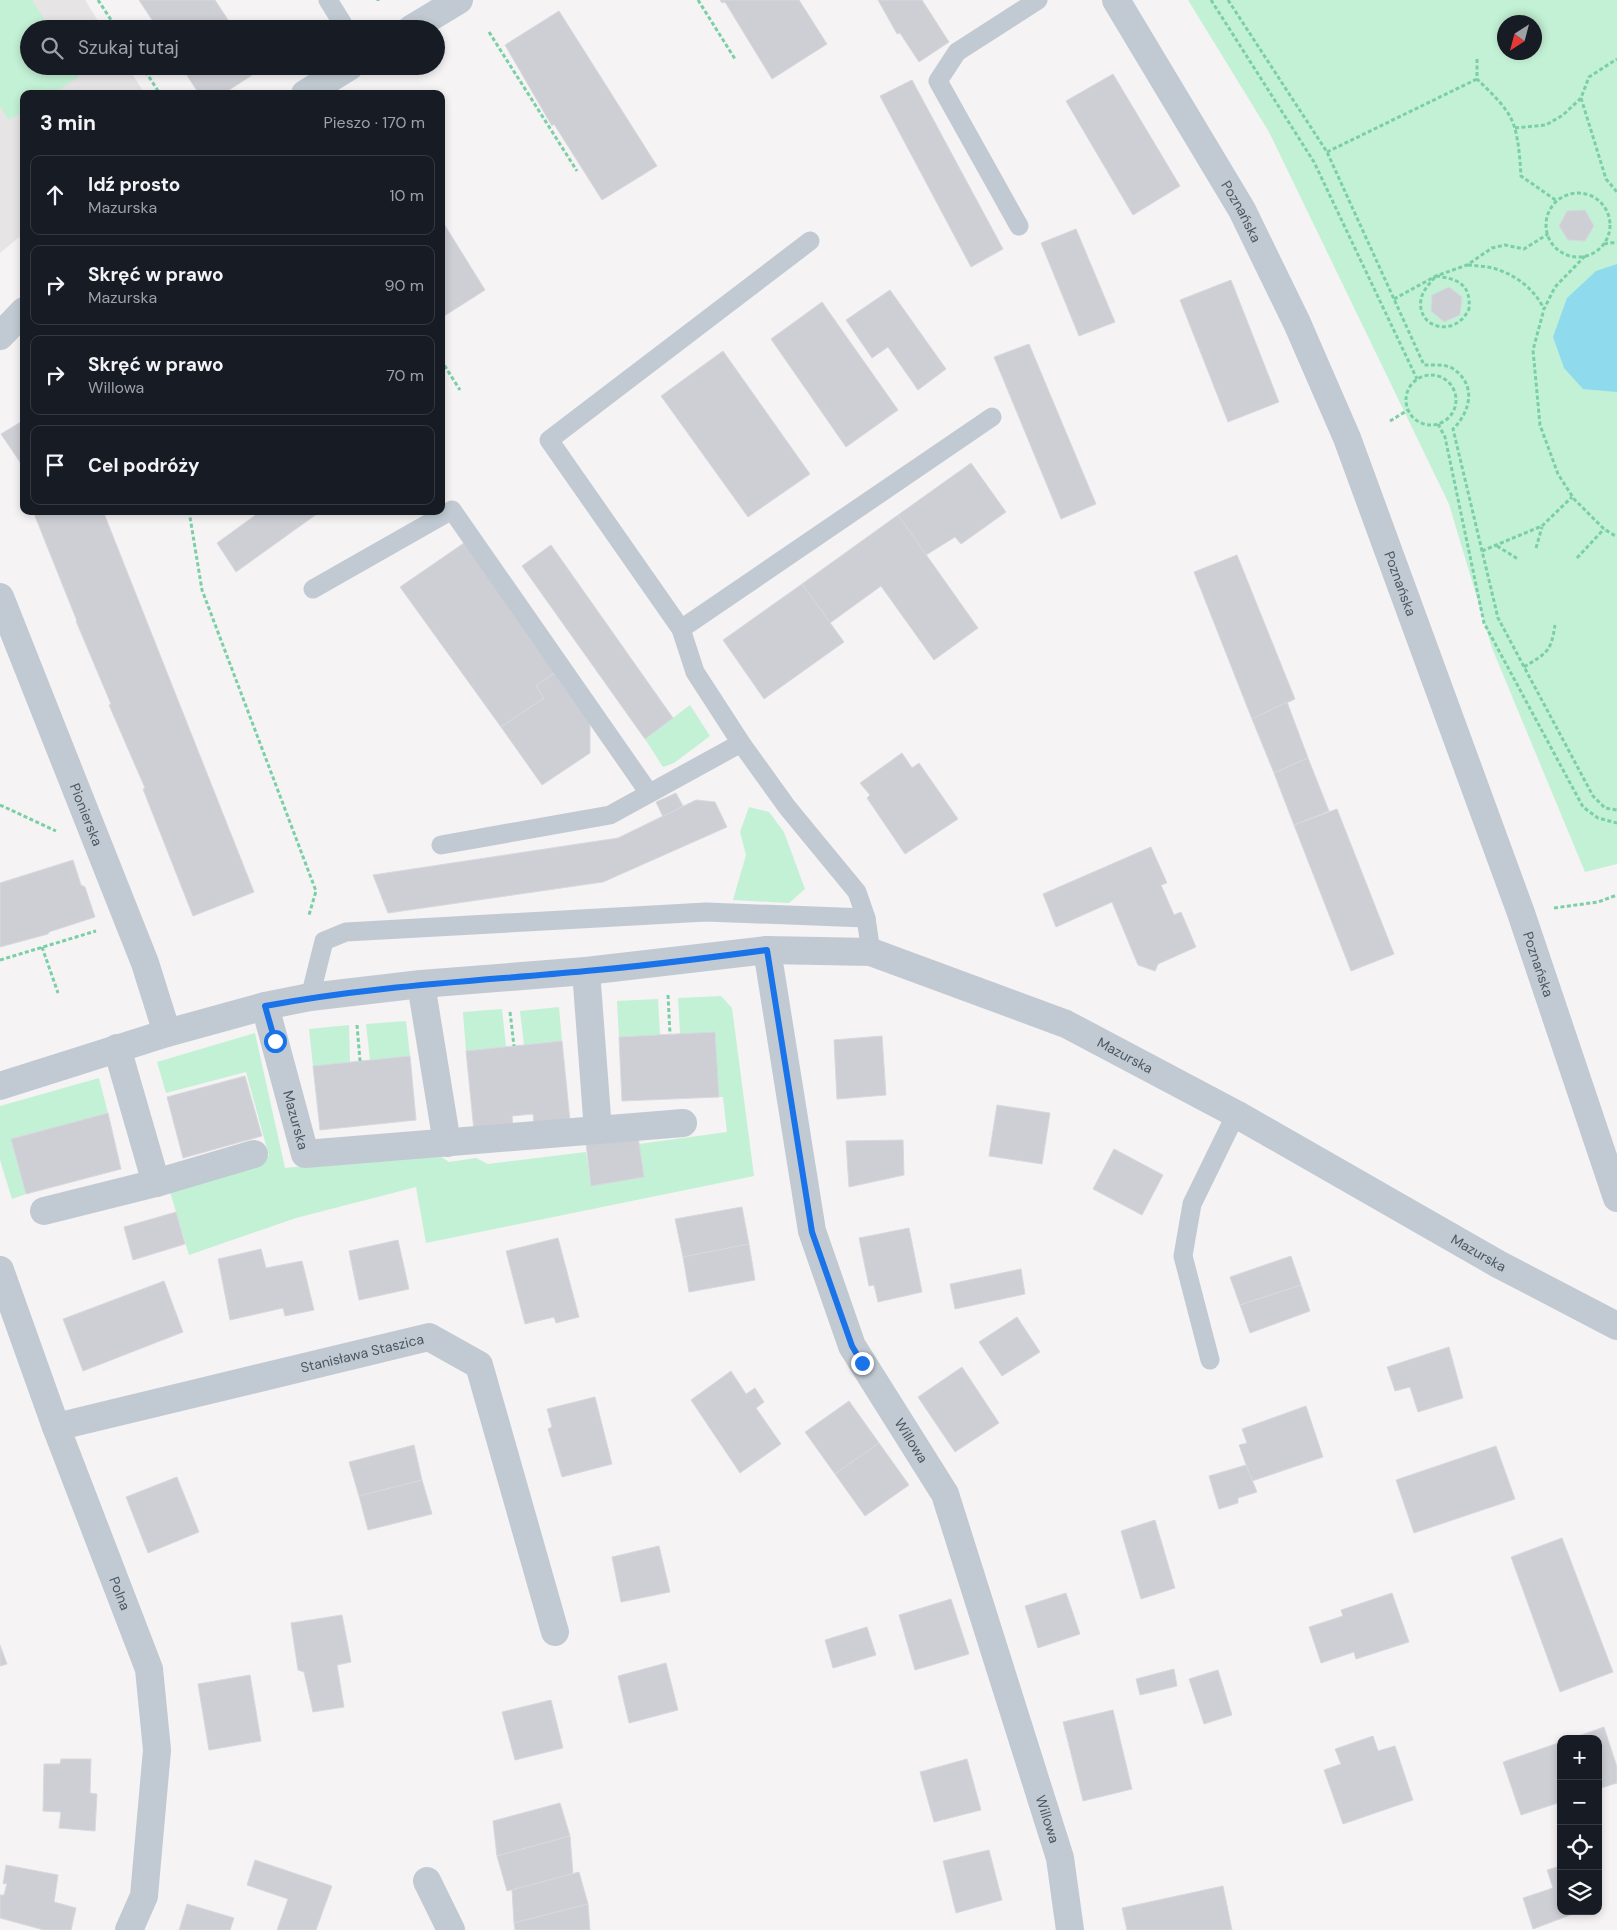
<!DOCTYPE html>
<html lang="pl">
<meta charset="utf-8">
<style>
body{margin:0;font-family:"DM Sans",sans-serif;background:#20242c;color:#f1f3f6}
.controls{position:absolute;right:15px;bottom:15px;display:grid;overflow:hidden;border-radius:10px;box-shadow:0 2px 8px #0003}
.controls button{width:45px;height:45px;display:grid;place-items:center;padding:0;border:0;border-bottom:1px solid #363941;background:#171b24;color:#f1f3f6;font:25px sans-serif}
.compass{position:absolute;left:1497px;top:15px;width:45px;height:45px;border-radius:50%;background:#171b24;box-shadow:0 2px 8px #0003;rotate:216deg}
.stop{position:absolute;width:15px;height:15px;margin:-11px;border:4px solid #1a73e8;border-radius:50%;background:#fff}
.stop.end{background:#1a73e8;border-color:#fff;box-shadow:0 1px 5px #0008}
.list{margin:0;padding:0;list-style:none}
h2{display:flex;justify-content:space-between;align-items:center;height:65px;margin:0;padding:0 20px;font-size:21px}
h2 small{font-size:16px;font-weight:400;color:#9ea1a6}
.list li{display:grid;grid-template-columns:32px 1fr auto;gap:15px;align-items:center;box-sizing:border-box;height:80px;margin:0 10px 10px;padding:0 10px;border:1px solid #363941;border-radius:10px}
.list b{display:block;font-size:19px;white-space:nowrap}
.list p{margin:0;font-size:16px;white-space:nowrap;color:#9ea1a6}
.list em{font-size:16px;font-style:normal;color:#9ea1a6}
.icon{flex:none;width:28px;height:28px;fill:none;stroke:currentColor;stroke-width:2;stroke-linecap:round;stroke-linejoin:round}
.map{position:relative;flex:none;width:1617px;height:1930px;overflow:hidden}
.search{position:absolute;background:#171b24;box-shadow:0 2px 8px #0003;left:20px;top:20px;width:425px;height:55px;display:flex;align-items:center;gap:12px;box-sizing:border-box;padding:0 18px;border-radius:28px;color:#9ea1a6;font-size:19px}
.panel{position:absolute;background:#171b24;box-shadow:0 2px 8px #0003;left:20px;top:90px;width:425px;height:425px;border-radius:10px}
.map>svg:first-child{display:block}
</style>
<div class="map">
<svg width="1617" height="1930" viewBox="0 0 1617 1930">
<rect width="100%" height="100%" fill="#f5f3f3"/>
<path fill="#e6e4e5" d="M 0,0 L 85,0 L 103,29 L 29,29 L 29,66 L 127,66 L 145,94 L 24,94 L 24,233 L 0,253 Z"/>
<g fill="#c3f1d5" fill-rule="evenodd">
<path d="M 0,0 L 32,0 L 50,29 L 29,29 L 29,66 L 72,66 L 79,77 L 52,94 L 24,94 L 24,111 L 9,120 L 0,106 Z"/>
<path d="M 1188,0 L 1617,0 L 1617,864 L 1585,872 L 1492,648 L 1449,504 L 1269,132 ZM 1504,22 L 1534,22 L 1534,52 L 1504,52 Z"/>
<path d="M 690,705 L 710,736 L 674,763 L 663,767 L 645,739 Z"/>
<path d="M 749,807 L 769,812 L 784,832 L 805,889 L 789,903 L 733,900 L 746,855 L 740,832 Z"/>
<path d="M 721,996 L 732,1008 L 754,1176 L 426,1243 L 416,1187 L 296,1218 L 189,1255 L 170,1192 L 269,1156 L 246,1072 L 166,1093 L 157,1062 L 255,1033 L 285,1168 L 434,1152 L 449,1162 L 476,1158 L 488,1164 L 586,1152 L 591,1186 L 644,1177 L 639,1144 L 727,1132 L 723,1097 L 719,1097 L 715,1032 L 680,1034 L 678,998 Z"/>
<path d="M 658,999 L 660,1035 L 619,1037 L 617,1001 Z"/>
<path d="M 559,1007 L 562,1041 L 524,1045 L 520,1011 Z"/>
<path d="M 502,1009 L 506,1047 L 466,1051 L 463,1012 Z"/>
<path d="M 406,1021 L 410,1056 L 370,1060 L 366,1024 Z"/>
<path d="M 349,1025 L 350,1063 L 313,1066 L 309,1029 Z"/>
<path d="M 99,1078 L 108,1113 L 11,1139 L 26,1194 L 12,1199 L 0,1160 L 0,1106 Z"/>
</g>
<path fill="#90daee" d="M 1617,264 L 1617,392 L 1583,389 L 1564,368 L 1553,337 L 1567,298 L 1596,271 Z"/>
<g fill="#cdcfd5" stroke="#d7d9de">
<path d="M 139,0 L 215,0 L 234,29 L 158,29 Z"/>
<path d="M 720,0 L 799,0 L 827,44 L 772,79 L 725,2 L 722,3 Z"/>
<path d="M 878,0 L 922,0 L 949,42 L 919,62 L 900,33 L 897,34 Z"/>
<path d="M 559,11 L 657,166 L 602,200 L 554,124 L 552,126 L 505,45 Z"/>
<path d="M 181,66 L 257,66 L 260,70 L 223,94 L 199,94 Z"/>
<path d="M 1113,74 L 1180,186 L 1133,215 L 1066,101 Z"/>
<path d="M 912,80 L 1003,249 L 971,267 L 880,96 Z"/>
<path d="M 1585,210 L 1594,226 L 1585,241 L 1568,240 L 1559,226 L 1567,211 Z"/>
<path d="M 441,219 L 485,290 L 441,318 Z"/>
<path d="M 1076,229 L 1115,322 L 1079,336 L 1041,243 Z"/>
<path d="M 1231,280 L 1279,402 L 1228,422 L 1180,300 Z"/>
<path d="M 1449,287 L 1462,297 L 1460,315 L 1444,322 L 1431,311 L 1432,295 Z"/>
<path d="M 890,290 L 946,369 L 918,390 L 888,347 L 872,358 L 846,320 Z"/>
<path d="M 822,302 L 898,410 L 846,447 L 771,339 Z"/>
<path d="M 1029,344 L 1096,504 L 1061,519 L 994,357 Z"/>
<path d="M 723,351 L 810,474 L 748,517 L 661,396 Z"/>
<path d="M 24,420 L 24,468 L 1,434 Z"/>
<path d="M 971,463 L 1006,512 L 961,544 L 955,537 L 926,555 L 898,515 Z"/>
<path d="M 33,511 L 103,511 L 254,892 L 193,916 L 143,789 L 145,788 L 109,705 L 111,704 L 76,621 L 77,621 Z"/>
<path d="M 261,511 L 321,511 L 236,572 L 217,543 Z"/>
<path d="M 898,515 L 978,628 L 934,660 L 881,586 L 830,623 L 802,584 Z"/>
<path d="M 464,543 L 556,672 L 536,686 L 544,698 L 501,727 L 400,587 Z"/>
<path d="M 551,545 L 673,718 L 645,739 L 522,566 Z"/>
<path d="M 1237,555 L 1295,699 L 1252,719 L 1194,572 Z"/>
<path d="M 802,584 L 844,642 L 764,699 L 723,640 Z"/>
<path d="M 556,672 L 590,720 L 590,753 L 542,785 L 501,727 L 544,698 L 536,686 Z"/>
<path d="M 1287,702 L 1308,758 L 1274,773 L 1252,719 Z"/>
<path d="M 902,753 L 912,768 L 919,763 L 958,819 L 905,854 L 867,798 L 870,795 L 860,783 Z"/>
<path d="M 1308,758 L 1329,811 L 1294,825 L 1274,773 Z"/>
<path d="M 676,793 L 683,806 L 663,817 L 656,802 Z"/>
<path d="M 696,800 L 715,802 L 727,827 L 603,882 L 388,913 L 373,875 L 618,838 Z"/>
<path d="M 1337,809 L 1394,954 L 1351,971 L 1294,825 Z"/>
<path d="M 1151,847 L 1167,883 L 1161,885 L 1174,915 L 1181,912 L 1196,947 L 1158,964 L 1155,971 L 1138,965 L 1112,902 L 1056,927 L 1043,894 Z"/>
<path d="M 73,860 L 81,885 L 85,887 L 95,917 L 49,932 L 48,934 L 0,947 L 0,883 Z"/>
<path d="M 715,1032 L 719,1097 L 622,1101 L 619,1037 Z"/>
<path d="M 882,1036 L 886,1095 L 837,1099 L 834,1040 Z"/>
<path d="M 562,1041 L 570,1121 L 534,1124 L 533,1114 L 512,1116 L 513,1127 L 474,1131 L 466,1051 Z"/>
<path d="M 410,1056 L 416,1120 L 320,1130 L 313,1066 Z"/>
<path d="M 245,1076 L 262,1136 L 183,1158 L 167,1097 Z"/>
<path d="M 997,1105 L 1050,1113 L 1042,1164 L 989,1156 Z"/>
<path d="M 108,1113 L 121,1169 L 26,1194 L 11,1139 Z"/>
<path d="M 638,1136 L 644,1177 L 591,1186 L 586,1143 Z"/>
<path d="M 903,1140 L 904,1175 L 849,1187 L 846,1141 Z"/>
<path d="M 1114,1149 L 1163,1175 L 1142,1215 L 1093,1189 Z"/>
<path d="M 742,1207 L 749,1244 L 683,1257 L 675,1219 Z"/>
<path d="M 176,1212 L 185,1244 L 133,1260 L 124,1227 Z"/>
<path d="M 909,1228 L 922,1292 L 878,1302 L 874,1285 L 869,1286 L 859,1238 Z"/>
<path d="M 558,1238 L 579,1317 L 556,1323 L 554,1317 L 525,1324 L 506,1251 Z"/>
<path d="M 398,1240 L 409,1289 L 359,1300 L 349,1251 Z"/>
<path d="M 749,1244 L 755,1280 L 689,1292 L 683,1257 Z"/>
<path d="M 261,1249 L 266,1268 L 302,1261 L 314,1310 L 285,1316 L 283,1308 L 230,1320 L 218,1259 Z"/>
<path d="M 1291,1256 L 1301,1285 L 1240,1305 L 1230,1277 Z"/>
<path d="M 1021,1269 L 1025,1294 L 955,1309 L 950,1284 Z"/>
<path d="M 164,1281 L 183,1332 L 83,1371 L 63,1319 Z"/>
<path d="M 1301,1285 L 1310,1311 L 1250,1333 L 1240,1305 Z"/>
<path d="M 1017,1317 L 1040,1352 L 1002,1376 L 979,1342 Z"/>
<path d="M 1449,1347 L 1463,1398 L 1418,1412 L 1410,1387 L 1395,1391 L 1387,1367 Z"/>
<path d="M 962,1367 L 999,1423 L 955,1452 L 918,1397 Z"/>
<path d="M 731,1371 L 746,1394 L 755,1388 L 764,1402 L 756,1408 L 781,1444 L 740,1473 L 691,1400 Z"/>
<path d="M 595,1397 L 612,1464 L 562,1477 L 548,1429 L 552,1427 L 547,1409 Z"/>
<path d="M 849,1401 L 879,1443 L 835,1474 L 805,1432 Z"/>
<path d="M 1306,1406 L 1323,1457 L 1252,1481 L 1239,1445 L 1247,1443 L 1242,1429 Z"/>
<path d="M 879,1443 L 909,1485 L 865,1516 L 835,1474 Z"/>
<path d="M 414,1445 L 422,1480 L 359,1496 L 349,1462 Z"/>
<path d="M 1496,1446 L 1515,1499 L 1414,1533 L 1396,1480 Z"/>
<path d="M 1246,1465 L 1257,1492 L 1238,1498 L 1238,1503 L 1219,1509 L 1209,1476 Z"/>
<path d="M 177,1477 L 199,1532 L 148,1553 L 126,1497 Z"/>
<path d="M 422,1480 L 432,1514 L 368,1530 L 359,1496 Z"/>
<path d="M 1155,1520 L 1175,1588 L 1141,1599 L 1121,1531 Z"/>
<path d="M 1562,1538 L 1613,1672 L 1560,1692 L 1511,1557 Z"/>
<path d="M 659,1546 L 670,1592 L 621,1602 L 612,1557 Z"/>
<path d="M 1066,1593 L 1080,1634 L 1038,1648 L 1025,1606 Z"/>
<path d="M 1392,1593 L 1409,1642 L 1356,1659 L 1354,1652 L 1321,1663 L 1309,1627 L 1343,1616 L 1341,1610 Z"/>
<path d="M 951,1599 L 969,1654 L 915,1670 L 899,1615 Z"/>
<path d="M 342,1615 L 351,1662 L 337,1665 L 344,1707 L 313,1712 L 304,1672 L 298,1670 L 291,1623 Z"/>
<path d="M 867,1627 L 876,1655 L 833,1668 L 825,1640 Z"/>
<path d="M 0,1645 L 7,1664 L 0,1666 Z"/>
<path d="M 666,1663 L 678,1710 L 629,1723 L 618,1676 Z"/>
<path d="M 1174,1669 L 1177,1686 L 1140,1695 L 1136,1679 Z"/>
<path d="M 1218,1670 L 1232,1715 L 1204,1724 L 1189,1679 Z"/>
<path d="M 250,1675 L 261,1741 L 209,1750 L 198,1684 Z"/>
<path d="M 551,1700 L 563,1748 L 515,1760 L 502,1712 Z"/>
<path d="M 1113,1710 L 1132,1789 L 1083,1801 L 1063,1722 Z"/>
<path d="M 1604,1727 L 1617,1767 L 1617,1783 L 1598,1789 L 1598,1739 L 1570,1739 Z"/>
<path d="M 1373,1736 L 1378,1751 L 1395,1746 L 1413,1800 L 1343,1824 L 1324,1770 L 1341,1764 L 1335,1749 Z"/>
<path d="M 1561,1742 L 1561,1802 L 1521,1815 L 1503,1762 Z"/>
<path d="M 61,1759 L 91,1759 L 90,1793 L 97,1794 L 95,1831 L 59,1828 L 61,1812 L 43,1811 L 44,1764 L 60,1764 Z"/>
<path d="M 967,1759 L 981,1810 L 934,1822 L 920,1772 Z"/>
<path d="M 560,1803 L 570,1836 L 497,1856 L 493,1821 Z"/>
<path d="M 570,1836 L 573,1874 L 507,1891 L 497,1856 Z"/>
<path d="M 989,1850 L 1002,1900 L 956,1913 L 943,1861 Z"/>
<path d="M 255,1860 L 332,1886 L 316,1930 L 277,1930 L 288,1899 L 247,1885 Z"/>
<path d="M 6,1865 L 58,1875 L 54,1902 L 76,1908 L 71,1930 L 44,1930 L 0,1918 L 0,1895 L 4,1895 L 7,1883 L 3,1884 Z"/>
<path d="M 1561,1866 L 1561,1911 L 1581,1911 L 1533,1929 L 1523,1898 L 1553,1888 L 1547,1870 Z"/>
<path d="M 579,1872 L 588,1904 L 514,1923 L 512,1890 Z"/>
<path d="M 1223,1886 L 1232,1930 L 1127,1930 L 1122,1908 Z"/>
<path d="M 187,1904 L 234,1918 L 230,1930 L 179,1930 Z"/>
<path d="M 588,1904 L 590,1930 L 515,1930 L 514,1923 Z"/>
</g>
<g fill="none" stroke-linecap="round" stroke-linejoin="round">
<g stroke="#7ad0a6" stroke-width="3" stroke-dasharray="4 2.5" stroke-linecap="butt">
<path d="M 98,0 L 117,29"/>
<path d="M 378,0 L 378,1"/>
<path d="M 698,0 L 735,59"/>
<path d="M 1211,0 L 1314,162 L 1417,379"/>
<path d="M 1228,0 L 1327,152 L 1424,365 C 1433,365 1444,364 1452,368 C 1477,384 1471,411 1453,429 L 1498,618 L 1593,796 L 1605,808 L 1617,810"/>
<path d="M 489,32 L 577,171"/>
<path d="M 1477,59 L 1477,79 C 1491,93 1510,109 1515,129 C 1519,144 1520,160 1521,176 L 1557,201"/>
<path d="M 142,66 L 160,94"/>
<path d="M 1581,98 L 1606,179 L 1617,192"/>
<path d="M 1515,128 L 1546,125 L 1563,115 L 1581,98 L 1589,77 L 1617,59"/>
<path d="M 1327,152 L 1477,79"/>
<circle cx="1578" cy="225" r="32"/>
<path d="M 1604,244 L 1617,242"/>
<path d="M 1585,256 L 1555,287 L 1544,309 L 1533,350 L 1540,425 L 1558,474 L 1574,499 L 1604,529 L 1617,537"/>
<path d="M 1468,265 C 1477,266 1487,266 1496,269 C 1516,275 1535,290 1544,309"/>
<path d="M 1436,276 C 1458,279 1471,284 1469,309 C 1455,339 1416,328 1421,299 C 1423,290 1430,283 1436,276 Z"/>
<path d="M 1394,299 L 1436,276 L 1467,265 L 1492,248 L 1505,245 L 1524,249 L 1548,234"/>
<path d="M 441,360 L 460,390"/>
<circle cx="1431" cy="400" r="25"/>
<path d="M 1390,421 L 1408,410"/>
<path d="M 1438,424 L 1445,437 L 1484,623 L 1583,807 L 1598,818 L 1617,823"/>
<path d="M 189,511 L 202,590 L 316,891 L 309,915"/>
<path d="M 1497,546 L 1518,559"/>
<path d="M 1536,548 L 1542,527"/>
<path d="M 1482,551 L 1542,526 L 1572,497"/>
<path d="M 1577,558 L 1604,529"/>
<path d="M 1524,667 C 1546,653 1551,653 1555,625"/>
<path d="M 0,805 L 56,831"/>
<path d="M 1554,908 L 1598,902 L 1617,895"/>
<path d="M 42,947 L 58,993"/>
<path d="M 0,960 L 96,931"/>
<path d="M 668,995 L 670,1034"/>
<path d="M 510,1012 L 514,1046"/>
<path d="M 357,1025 L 360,1061"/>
</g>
<g stroke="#c1cad2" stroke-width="19">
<path d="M 328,0 L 346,29"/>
<path d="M 1019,226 L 938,81 L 957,52 L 1038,0"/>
<path d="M 810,241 L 549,440 L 681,629 L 695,672 L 741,743 L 787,807 L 857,892 L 866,918 L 871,952"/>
<path d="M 313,589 L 452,510 L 649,793"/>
<path d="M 681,629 L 992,417"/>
<path d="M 441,845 L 610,815 L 741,743"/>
<path d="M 310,997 L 324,941 L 346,932 L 706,912 L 866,918"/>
<path d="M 1210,1360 L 1183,1256 L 1192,1204 L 1236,1114"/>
</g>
<g stroke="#c1cad2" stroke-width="28">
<path d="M 411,29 L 459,0"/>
<path d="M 305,94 L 350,66"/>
<path d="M 0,336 L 24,311"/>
<path id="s1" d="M 0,597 L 145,963 L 167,1033"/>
<path id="s2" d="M 767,950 L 812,1231 L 852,1346 L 945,1494 L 1060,1858 L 1070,1930"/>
<path d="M 586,971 L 598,1130"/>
<path d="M 421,984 L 447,1143"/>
<path id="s3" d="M 265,1006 L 305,1154 L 683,1123"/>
<path d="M 117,1048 L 156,1183"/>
<path d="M 44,1211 L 156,1183 L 254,1154"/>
<path id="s4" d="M 0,1270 L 56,1427 L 149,1669 L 157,1750 L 144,1896 L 129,1930"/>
<path id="s5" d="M 56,1427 L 429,1337 L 479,1365 L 555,1632"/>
<path d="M 427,1881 L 451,1930"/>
</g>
<g stroke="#c1cad2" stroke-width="28">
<path id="s6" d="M 1116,0 L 1242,210 L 1297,323 L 1347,438 L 1521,913 L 1617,1198"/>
<path id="s7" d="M 0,1086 L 167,1033 L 265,1006 L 310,997 L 421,984 L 586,971 L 767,950 L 871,952 L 1066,1024 L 1236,1114 L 1498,1264 L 1617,1326"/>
</g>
</g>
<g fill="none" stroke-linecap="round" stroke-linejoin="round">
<path stroke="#1a73e8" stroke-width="6" d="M 275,1041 L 265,1006 C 371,986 478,981 586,971 C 646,966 707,958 767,950 L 812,1232 L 852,1346 L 862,1363"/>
</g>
<g text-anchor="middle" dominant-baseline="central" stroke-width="4" stroke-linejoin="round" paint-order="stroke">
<g font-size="14" fill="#4a5661" stroke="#fff">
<text stroke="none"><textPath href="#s6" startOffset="246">Poznańska</textPath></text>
<text stroke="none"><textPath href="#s6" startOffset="651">Poznańska</textPath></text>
<text stroke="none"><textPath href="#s1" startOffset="234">Pionierska</textPath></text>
<text stroke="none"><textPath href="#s6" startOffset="1056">Poznańska</textPath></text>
<text stroke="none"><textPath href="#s7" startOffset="1161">Mazurska</textPath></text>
<text stroke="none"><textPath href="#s3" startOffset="118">Mazurska</textPath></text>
<text stroke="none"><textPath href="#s7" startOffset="1566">Mazurska</textPath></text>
<text stroke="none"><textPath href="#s5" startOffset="315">Stanisława Staszica</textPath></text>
<text stroke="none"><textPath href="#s2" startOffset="518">Willowa</textPath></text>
<text stroke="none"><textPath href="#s4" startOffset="345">Polna</textPath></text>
<text stroke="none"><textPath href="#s2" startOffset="922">Willowa</textPath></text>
</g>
</g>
</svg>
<div class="controls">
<button>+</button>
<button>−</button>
<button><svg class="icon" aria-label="locate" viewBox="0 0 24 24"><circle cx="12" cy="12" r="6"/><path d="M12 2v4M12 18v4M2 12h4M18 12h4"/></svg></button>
<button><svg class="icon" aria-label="layers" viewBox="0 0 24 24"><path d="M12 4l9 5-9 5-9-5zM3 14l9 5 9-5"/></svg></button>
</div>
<svg class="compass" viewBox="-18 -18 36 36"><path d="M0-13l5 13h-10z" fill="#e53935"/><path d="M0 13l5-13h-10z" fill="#9ea1a6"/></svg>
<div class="stop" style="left:275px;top:1041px"></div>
<div class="stop end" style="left:862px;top:1363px"></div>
<div class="search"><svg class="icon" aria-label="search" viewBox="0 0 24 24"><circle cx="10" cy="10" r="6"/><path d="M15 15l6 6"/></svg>Szukaj tutaj</div>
<section class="panel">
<h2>3 min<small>Pieszo · 170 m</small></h2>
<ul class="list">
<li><svg class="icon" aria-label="ahead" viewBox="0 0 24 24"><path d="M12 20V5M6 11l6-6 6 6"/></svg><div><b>Idź prosto</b><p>Mazurska</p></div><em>10 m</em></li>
<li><svg class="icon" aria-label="right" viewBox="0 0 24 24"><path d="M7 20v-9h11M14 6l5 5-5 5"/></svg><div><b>Skręć w prawo</b><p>Mazurska</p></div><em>90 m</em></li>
<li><svg class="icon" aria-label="right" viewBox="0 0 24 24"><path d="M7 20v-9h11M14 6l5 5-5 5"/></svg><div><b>Skręć w prawo</b><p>Willowa</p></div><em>70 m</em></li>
<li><svg class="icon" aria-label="arrive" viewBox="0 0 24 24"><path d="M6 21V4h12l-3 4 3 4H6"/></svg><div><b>Cel podróży</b></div></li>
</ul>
</section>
</div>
